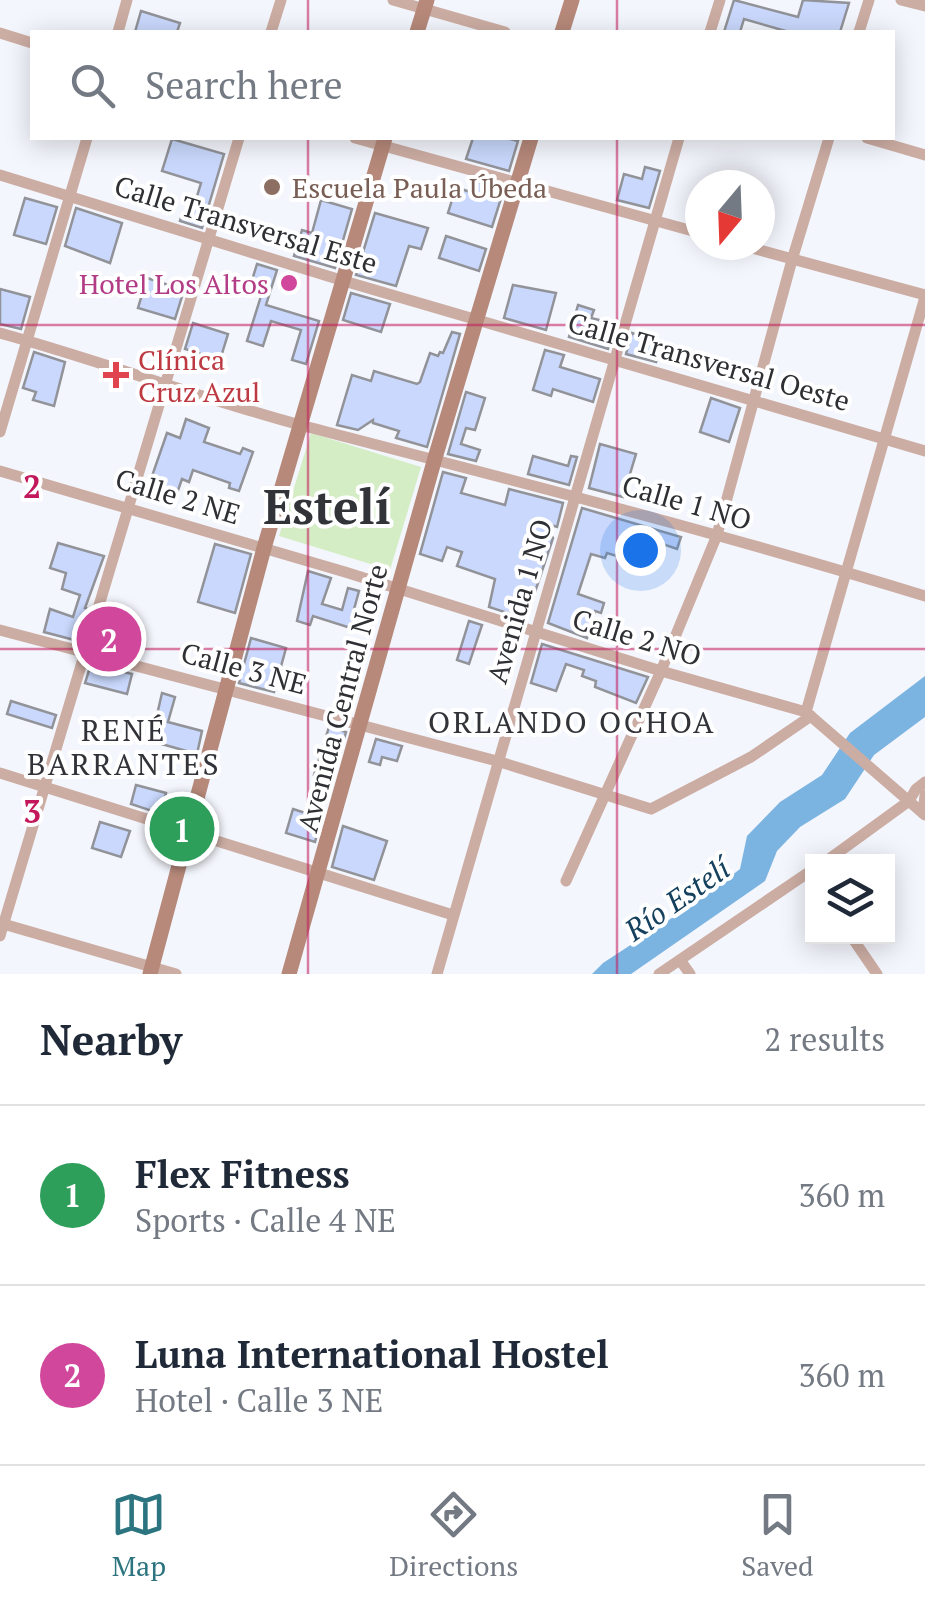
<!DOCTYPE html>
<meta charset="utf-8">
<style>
body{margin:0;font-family:"PT Serif",serif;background:#f6f6f7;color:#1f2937}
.controls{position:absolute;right:30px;bottom:30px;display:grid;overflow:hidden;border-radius:0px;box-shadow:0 5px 25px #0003}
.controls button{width:90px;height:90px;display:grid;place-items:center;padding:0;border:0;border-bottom:2px solid #e0e1e3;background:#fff;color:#1f2937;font:50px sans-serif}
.compass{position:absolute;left:685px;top:170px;width:90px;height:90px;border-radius:50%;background:#fff;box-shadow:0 5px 25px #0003;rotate:199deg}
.you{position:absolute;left:640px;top:550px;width:35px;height:35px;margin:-25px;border:8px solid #fff;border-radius:50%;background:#1a73e8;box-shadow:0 0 0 15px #1a73e833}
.badge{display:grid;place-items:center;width:65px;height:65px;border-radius:50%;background:#2c747f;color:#fff;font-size:32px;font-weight:700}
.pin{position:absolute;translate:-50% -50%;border:5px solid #fff;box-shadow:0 2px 10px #0006}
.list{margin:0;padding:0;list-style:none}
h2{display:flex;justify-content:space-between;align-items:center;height:130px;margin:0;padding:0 40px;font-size:42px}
h2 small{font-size:32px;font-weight:400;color:#747a83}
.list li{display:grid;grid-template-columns:65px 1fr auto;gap:30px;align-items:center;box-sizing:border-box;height:180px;padding:0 40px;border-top:2px solid #e0e1e3}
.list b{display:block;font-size:38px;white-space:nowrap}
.list p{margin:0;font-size:32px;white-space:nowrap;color:#747a83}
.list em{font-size:32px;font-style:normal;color:#747a83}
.icon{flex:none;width:55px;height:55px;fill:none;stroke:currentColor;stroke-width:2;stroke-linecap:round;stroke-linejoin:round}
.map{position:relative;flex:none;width:925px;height:974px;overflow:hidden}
.search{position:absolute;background:#fff;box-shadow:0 5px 25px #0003;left:30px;right:30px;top:30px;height:110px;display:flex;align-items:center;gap:25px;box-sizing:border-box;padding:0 35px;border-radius:0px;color:#747a83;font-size:38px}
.sheet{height:490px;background:#fff}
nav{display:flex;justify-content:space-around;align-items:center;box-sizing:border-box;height:140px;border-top:2px solid #e0e1e3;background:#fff;font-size:28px;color:#747a83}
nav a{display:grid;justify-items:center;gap:5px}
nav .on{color:#2c747f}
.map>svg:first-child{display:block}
</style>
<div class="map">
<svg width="925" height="974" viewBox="0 0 925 974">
<rect width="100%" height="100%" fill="#f4f6fd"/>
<path fill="#d4edc5" d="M 311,433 L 421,467 L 390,570 L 279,536 Z"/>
<path fill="#7cb4e1" d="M 925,676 L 925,717 L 874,755 L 845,799 L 800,827 L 777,851 L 765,881 L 631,974 L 592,974 L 603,963 L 704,897 L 740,869 L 747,836 L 780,802 L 822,775 L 850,733 Z"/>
<g fill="#c9d8fc" stroke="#919399" stroke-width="2.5">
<path d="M 734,0 L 798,17 L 803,0 L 849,3 L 840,32 L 789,32 L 744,19 L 740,32 L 724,32 Z"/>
<path d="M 141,11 L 180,23 L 177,32 L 135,32 Z"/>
<path d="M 473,138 L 506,138 L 518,141 L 509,171 L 466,159 Z"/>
<path d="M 172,139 L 224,154 L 202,228 L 180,221 L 182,214 L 191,216 L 201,183 L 162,171 Z"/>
<path d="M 645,167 L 660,171 L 649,208 L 617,200 L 624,174 L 642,179 Z"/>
<path d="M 473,180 L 504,189 L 492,227 L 448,213 L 456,187 L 470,192 Z"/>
<path d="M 25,198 L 57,207 L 46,244 L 14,235 Z"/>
<path d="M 321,200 L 352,209 L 335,268 L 294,256 L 302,230 L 312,233 Z"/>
<path d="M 76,208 L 122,223 L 110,263 L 65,246 Z"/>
<path d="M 375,213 L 428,228 L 421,249 L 409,246 L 396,286 L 356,275 Z"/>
<path d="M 446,236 L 486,249 L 479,271 L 439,258 Z"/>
<path d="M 257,264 L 277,270 L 266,305 L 319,321 L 306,364 L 292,360 L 301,330 L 271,321 L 263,346 L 247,341 L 261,296 L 248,293 Z"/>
<path d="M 147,278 L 184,290 L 175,319 L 138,308 Z"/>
<path d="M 513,285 L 556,293 L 546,330 L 504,318 Z"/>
<path d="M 0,289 L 30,297 L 21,329 L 0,324 Z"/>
<path d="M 351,293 L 390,304 L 381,332 L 343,320 Z"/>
<path d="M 578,305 L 594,310 L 591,318 L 615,324 L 608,349 L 569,337 Z"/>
<path d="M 193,323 L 228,334 L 220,360 L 185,349 Z"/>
<path d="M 452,332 L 460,334 L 427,447 L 396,438 L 399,431 L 373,423 L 373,420 L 358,430 L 337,425 L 352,375 L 371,381 L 374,371 L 417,384 L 420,382 L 430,353 L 438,356 L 440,352 L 443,353 Z"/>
<path d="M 632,333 L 661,342 L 656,362 L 626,354 Z"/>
<path d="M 545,350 L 564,355 L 560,367 L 600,379 L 593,402 L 553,389 L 551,396 L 533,390 Z"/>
<path d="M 34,352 L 65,362 L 54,406 L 33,400 L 36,392 L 23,388 Z"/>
<path d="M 466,392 L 485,398 L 475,430 L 466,428 L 461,444 L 480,450 L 476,461 L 448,454 Z"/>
<path d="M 711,398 L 740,408 L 729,442 L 700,432 Z"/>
<path d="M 186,419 L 209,428 L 204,442 L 240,454 L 243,448 L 253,452 L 239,491 L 229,488 L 230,483 L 193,470 L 189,482 L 182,479 L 175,499 L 151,490 L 156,477 L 152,476 L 167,433 L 180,438 Z"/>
<path d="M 600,444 L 636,454 L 623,497 L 589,488 Z"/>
<path d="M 533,456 L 568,466 L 571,456 L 577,457 L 569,485 L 528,474 Z"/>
<path d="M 443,472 L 466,478 L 461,493 L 505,505 L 509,489 L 563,503 L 557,527 L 545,523 L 553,538 L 526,619 L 489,607 L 495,579 L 457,566 L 462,552 L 447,547 L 442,561 L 420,554 Z"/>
<path d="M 582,508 L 681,537 L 677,549 L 657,542 L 646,573 L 634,569 L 637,562 L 607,553 L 605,558 L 591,554 L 578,594 L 604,603 L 601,613 L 595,611 L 587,638 L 548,623 Z"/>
<path d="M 58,543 L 104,556 L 85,608 L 88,609 L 78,641 L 44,632 L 50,609 L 73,617 L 80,595 L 62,589 L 66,573 L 50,568 Z"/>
<path d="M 215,544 L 251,554 L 235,613 L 198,602 Z"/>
<path d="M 308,571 L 331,578 L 322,604 L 342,610 L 348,588 L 359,591 L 353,613 L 364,617 L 360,631 L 313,616 L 310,625 L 297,621 Z"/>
<path d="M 469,621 L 482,625 L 469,664 L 457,660 Z"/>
<path d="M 104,623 L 124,629 L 118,651 L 97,646 Z"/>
<path d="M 251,638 L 286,648 L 274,692 L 239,683 Z"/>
<path d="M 542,644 L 648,677 L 636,703 L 595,687 L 596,681 L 582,676 L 584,670 L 566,664 L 556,691 L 531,683 Z"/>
<path d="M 91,664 L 132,674 L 127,694 L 85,683 Z"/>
<path d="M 162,693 L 175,697 L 168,722 L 202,731 L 197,754 L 151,741 Z"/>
<path d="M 11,701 L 56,715 L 52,728 L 7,714 Z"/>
<path d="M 329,727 L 346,732 L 332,781 L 314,775 Z"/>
<path d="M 376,739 L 402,746 L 397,761 L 382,757 L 380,765 L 369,762 Z"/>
<path d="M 136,785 L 166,793 L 161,814 L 131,804 Z"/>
<path d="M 293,809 L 321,818 L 315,842 L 286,833 Z"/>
<path d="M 100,822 L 130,831 L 121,857 L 92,848 Z"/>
<path d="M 343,826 L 387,841 L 374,880 L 332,867 Z"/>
</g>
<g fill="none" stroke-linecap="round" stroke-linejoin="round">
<g stroke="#ccada3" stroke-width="11">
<path d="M 393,0 L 505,32"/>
<path d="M 901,0 L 925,6"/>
<path d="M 118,32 L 127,0"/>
<path d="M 271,32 L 281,0"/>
<path d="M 710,32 L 720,0"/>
<path d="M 859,32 L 869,0"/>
<path d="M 0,33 L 32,43"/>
<path d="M 355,138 L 700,233"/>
<path d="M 867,138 L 925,155"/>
<path d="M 0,175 L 344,281 L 925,451"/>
<path d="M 741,245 L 925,295"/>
<path d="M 0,333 C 102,361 202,399 304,426 C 512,480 720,533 925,596"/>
<path d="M 0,432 L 87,138"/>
<path d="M 0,471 L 345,572 L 661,671 L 806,712 L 925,815"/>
<path d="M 0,630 L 497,761 L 651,809 L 751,757 L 811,716"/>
<path d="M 806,712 L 925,297"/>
<path d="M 0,773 L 453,915"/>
<path d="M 923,813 L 925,795"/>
<path d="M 825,862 L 909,801 L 916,789 L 925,782"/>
<path d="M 566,881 L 661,671 L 717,535 L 792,260 L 829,138"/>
<path d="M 0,923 L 176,974"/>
<path d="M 0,936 L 239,138"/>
<path d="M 851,936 L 877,974"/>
<path d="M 680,960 L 690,974"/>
<path d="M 437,974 L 679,138"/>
<path d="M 659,974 L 812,870"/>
</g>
<g stroke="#b6897a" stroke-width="15">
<path d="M 417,32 L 427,0"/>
<path d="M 562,32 L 572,0"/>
<path d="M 150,974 L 264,548 L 385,138"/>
<path d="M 289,974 L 435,458 L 531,138"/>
</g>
</g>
<path fill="none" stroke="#c2185b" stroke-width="2.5" stroke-opacity="0.55" d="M 308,0 L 308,32M 617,0 L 617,32M 308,138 L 308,974M 617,138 L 617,974M 0,325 L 925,325M 0,649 L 925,649"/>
<circle fill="#8d6e63" stroke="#fff" stroke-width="4" cx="272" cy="187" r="10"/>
<circle fill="#d1479c" stroke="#fff" stroke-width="4" cx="289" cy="283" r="10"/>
<path fill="#e0444e" stroke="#fff" stroke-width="4" d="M111 360h10v10h10v10h-10v10h-10v-10h-10v-10h10z"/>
<g text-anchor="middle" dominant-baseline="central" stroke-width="8" stroke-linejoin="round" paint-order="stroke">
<g font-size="28" fill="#785e54" stroke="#fff" text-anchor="start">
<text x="292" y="187">Escuela Paula Úbeda</text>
</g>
<g font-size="28" fill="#2f3033" stroke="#fff">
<text transform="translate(246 224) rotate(17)">Calle Transversal Este</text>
<text transform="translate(709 361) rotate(16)">Calle Transversal Oeste</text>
<text transform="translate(178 496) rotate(17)">Calle 2 NE</text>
<text transform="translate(687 502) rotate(16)">Calle 1 NO</text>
<text transform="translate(519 601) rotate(-74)">Avenida 1 NO</text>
<text transform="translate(637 637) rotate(17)">Calle 2 NO</text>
<text transform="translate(244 668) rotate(15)">Calle 3 NE</text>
<text transform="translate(342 698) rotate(-75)">Avenida Central Norte</text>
</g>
<g font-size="28" fill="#b23c85" stroke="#fff" text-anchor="end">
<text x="269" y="283">Hotel Los Altos</text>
</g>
<g font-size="28" fill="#be3a42" stroke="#fff" text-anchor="start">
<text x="138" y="359">Clínica<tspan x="138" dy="32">Cruz Azul</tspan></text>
</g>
<g font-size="30" letter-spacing="2.5" fill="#313338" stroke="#fff">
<text x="572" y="722">ORLANDO OCHOA</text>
<text x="124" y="730">RENÉ<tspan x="124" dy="34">BARRANTES</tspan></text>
</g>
<g font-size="30" font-style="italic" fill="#15405e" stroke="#fff">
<text transform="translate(677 899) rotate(-35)">Río Estelí</text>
</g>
<g font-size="48" font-weight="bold" fill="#313338" stroke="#fff">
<text x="327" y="506">Estelí</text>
</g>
</g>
<g font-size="32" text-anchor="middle" font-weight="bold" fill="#c2185b" stroke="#fff" stroke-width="8" stroke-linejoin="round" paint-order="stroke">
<text x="32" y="498">2</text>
<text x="32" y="823">3</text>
</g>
</svg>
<div class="controls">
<button><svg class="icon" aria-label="layers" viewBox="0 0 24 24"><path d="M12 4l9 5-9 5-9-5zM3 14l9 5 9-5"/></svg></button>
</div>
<svg class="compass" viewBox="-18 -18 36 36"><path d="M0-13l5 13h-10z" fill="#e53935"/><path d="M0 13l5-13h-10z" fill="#747a83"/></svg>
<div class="you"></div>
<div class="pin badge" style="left:182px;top:829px;background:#2e9e5b">1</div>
<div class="pin badge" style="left:109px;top:639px;background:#d1479c">2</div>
<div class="search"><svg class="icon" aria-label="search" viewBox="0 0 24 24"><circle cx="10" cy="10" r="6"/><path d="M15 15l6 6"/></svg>Search here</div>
</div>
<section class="sheet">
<h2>Nearby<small>2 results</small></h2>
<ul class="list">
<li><span class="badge" style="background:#2e9e5b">1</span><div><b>Flex Fitness</b><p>Sports · Calle 4 NE</p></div><em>360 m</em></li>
<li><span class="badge" style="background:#d1479c">2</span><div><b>Luna International Hostel</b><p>Hotel · Calle 3 NE</p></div><em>360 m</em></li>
</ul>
</section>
<nav>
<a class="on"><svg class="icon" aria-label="map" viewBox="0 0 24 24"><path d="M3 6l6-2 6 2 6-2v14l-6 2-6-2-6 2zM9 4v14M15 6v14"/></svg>Map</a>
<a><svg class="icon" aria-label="directions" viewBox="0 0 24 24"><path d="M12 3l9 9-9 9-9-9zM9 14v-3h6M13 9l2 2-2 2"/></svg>Directions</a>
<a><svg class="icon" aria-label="saved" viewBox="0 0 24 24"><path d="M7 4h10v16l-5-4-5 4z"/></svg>Saved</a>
</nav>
